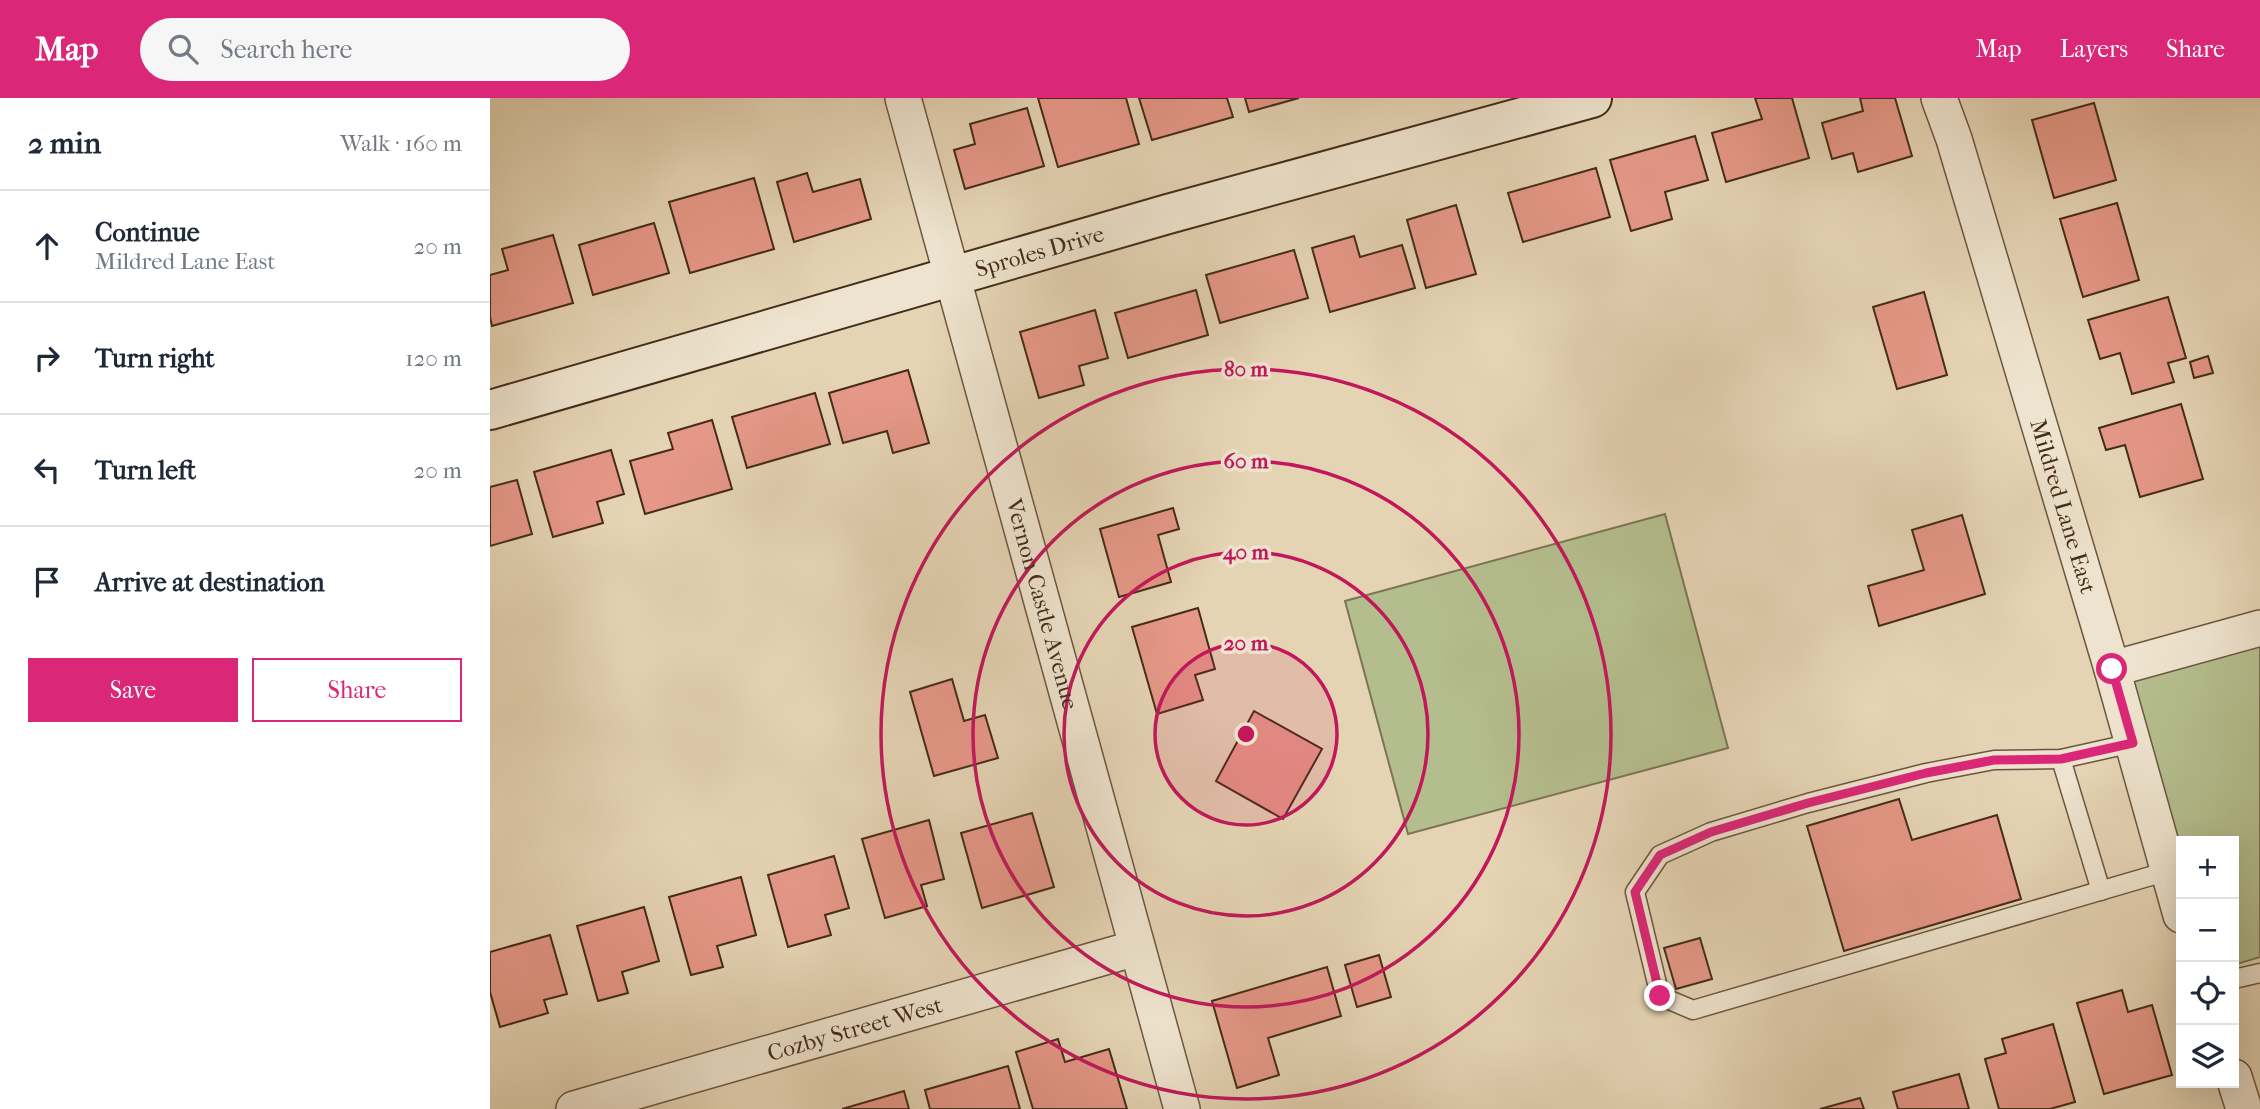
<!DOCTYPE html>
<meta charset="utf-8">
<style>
body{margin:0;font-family:"IM FELL French Canon",serif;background:#f6f6f7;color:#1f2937}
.controls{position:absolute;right:21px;bottom:21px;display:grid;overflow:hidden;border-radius:0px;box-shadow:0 7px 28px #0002}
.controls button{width:63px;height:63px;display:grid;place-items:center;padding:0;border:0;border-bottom:2px solid #e0e1e3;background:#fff;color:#1f2937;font:35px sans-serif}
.stop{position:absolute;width:21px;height:21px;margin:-16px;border:5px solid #db2777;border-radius:50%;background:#fff}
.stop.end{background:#db2777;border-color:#fff;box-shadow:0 2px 7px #0008}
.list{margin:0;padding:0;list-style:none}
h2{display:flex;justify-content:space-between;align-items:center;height:91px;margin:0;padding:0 28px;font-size:30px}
h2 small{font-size:23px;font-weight:400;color:#747a83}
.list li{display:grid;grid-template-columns:46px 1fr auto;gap:21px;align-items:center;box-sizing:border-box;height:112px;padding:0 28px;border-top:2px solid #e0e1e3}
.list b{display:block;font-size:26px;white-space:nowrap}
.list p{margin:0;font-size:23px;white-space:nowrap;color:#747a83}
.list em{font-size:23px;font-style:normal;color:#747a83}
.actions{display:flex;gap:14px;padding:21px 28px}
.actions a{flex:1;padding:16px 0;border:2px solid #db2777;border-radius:0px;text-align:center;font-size:24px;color:#db2777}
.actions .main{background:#db2777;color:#fff}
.icon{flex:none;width:38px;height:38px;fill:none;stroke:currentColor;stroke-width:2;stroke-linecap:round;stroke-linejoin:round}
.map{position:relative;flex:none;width:1770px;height:1011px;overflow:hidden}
header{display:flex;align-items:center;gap:42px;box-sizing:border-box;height:98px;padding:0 35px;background:#db2777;color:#fff}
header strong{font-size:33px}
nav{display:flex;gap:38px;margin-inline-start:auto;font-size:24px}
.search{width:490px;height:63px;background:#f6f6f7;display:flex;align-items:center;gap:18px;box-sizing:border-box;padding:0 24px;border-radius:38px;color:#747a83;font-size:26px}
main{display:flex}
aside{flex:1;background:#fff}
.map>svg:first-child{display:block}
</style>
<header>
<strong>Map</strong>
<div class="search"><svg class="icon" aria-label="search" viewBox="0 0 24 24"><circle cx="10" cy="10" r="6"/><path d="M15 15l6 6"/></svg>Search here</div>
<nav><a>Map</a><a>Layers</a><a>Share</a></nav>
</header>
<main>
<aside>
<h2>2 min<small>Walk · 160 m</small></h2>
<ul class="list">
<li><svg class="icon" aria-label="ahead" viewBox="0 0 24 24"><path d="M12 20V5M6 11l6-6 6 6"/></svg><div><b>Continue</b><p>Mildred Lane East</p></div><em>20 m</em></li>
<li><svg class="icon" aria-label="right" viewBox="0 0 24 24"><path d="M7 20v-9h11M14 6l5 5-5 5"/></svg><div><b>Turn right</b></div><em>120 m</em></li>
<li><svg class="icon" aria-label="left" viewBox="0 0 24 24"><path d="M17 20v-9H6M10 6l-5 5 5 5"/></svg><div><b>Turn left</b></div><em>20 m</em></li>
<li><svg class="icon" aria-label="arrive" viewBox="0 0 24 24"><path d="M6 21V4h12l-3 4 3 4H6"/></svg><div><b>Arrive at destination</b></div></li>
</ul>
<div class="actions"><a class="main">Save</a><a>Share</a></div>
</aside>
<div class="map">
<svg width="1770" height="1011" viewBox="0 0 1770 1011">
<rect width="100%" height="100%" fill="#e5d4b4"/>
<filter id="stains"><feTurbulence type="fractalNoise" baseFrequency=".00286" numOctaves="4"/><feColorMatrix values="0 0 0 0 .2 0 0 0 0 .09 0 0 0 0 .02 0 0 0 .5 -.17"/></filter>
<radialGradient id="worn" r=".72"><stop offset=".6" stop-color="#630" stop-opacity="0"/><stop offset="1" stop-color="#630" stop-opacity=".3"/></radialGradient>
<g fill="#b4bd8d" stroke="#7c7454" stroke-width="2">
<path d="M 1175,416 L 1238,650 L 918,736 L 855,503 Z"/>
<path d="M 1770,540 L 1770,859 L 1744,867 L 1744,743 L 1691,743 L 1691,766 L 1635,577 Z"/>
</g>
<g fill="#e69888" stroke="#452c1a" stroke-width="2">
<path d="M 548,0 L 636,0 L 649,46 L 568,69 Z"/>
<path d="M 649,0 L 737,0 L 743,19 L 662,42 Z"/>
<path d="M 755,0 L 809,0 L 759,14 Z"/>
<path d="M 1265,0 L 1302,0 L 1319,60 L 1236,84 L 1222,35 L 1272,21 Z"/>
<path d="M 1370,0 L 1405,0 L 1422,58 L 1368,74 L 1363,55 L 1342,61 L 1332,25 L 1373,13 Z"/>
<path d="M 1604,5 L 1626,82 L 1564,100 L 1542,22 Z"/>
<path d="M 537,10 L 554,68 L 475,91 L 464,52 L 485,46 L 480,26 Z"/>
<path d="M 1205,38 L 1218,82 L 1175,94 L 1182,121 L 1141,133 L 1120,62 Z"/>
<path d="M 1106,70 L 1120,119 L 1033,144 L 1018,95 Z"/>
<path d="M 317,75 L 323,94 L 370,81 L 381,121 L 304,144 L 287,84 Z"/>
<path d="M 264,80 L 284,151 L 200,175 L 179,104 Z"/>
<path d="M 1627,105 L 1649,182 L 1593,199 L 1570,121 Z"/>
<path d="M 966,107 L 986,176 L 936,190 L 917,122 Z"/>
<path d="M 164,125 L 179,175 L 103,197 L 89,147 Z"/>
<path d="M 63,137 L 83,205 L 2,228 L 0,219 L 0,177 L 18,172 L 12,151 Z"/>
<path d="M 864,138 L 870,159 L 912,147 L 925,190 L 840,214 L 822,150 Z"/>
<path d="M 804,152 L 818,200 L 730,225 L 716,177 Z"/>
<path d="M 706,192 L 718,237 L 638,260 L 625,215 Z"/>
<path d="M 1434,194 L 1457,277 L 1407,291 L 1383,209 Z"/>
<path d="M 1678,199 L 1696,260 L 1678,265 L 1684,284 L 1642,296 L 1630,255 L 1610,261 L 1598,222 Z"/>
<path d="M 605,212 L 618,260 L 589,268 L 594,287 L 549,300 L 530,234 Z"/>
<path d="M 1718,258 L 1723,275 L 1704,280 L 1700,264 Z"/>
<path d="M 418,272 L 439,345 L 403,355 L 397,333 L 353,345 L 339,295 Z"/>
<path d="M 325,295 L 340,346 L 257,370 L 242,319 Z"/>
<path d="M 1691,306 L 1713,381 L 1650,399 L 1635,347 L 1616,352 L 1609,330 Z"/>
<path d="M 222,322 L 242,391 L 155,416 L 140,363 L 183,351 L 178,335 Z"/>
<path d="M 121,352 L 134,396 L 107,404 L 113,425 L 63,439 L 44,374 Z"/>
<path d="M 27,382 L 42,436 L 0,448 L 0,389 Z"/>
<path d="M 683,410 L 689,431 L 668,437 L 681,484 L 629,499 L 610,431 Z"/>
<path d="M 1472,417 L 1495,496 L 1389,528 L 1378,488 L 1434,472 L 1422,432 Z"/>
<path d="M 708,510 L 725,571 L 705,577 L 713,602 L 667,616 L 642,529 Z"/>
<path d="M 462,581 L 474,623 L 495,617 L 508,660 L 444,678 L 420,594 Z"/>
<path d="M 764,613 L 832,651 L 793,721 L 726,683 Z"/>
<path d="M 1409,701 L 1422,742 L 1507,717 L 1531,801 L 1354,853 L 1317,728 Z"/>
<path d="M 542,715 L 564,789 L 492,810 L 471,735 Z"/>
<path d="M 439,722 L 454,781 L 431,787 L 437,808 L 395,820 L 372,741 Z"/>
<path d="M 344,758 L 359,810 L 335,817 L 341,837 L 298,849 L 278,777 Z"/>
<path d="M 251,779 L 266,837 L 227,848 L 233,869 L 201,877 L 179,799 Z"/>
<path d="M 154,809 L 169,863 L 132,874 L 138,895 L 108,903 L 87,828 Z"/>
<path d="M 60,837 L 77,896 L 54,902 L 58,915 L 10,929 L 0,894 L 0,854 Z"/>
<path d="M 1210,840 L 1222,881 L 1186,891 L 1174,850 Z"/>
<path d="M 889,857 L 901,899 L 867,909 L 855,867 Z"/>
<path d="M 837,869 L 851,918 L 778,940 L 789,977 L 747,990 L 722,903 Z"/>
<path d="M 1632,892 L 1638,914 L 1662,907 L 1682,977 L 1614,996 L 1587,905 Z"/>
<path d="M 1563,926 L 1585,1004 L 1560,1011 L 1509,1011 L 1495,961 L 1516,955 L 1512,941 Z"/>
<path d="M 568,941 L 575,964 L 619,951 L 637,1011 L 543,1011 L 526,954 Z"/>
<path d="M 518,968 L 530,1011 L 440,1011 L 435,992 Z"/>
<path d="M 1469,976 L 1479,1011 L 1408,1011 L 1403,994 Z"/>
<path d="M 414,993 L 419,1011 L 352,1011 Z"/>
<path d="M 1370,1000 L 1374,1011 L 1330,1011 Z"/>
</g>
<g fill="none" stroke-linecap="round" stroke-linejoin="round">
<defs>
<g id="lane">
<path d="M 1643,645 L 1571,661 L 1504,662 L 1436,675 L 1318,705 L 1221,734 L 1170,757 L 1145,794 L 1170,898 L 1203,912 L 1678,773"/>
<path d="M 1571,661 L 1611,793"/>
<path d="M 1744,881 L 1770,875"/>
</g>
<g id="street">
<path id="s1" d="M 413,0 L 692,1011"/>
<path id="s2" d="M 1449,0 L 1464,41 L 1622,571 L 1691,817"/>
<path d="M 1622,571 L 1770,530"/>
<path d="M 1744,979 L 1754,1011"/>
<path id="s3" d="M 84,1011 L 646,850"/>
</g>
<g id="secondary">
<path id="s4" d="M 0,312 L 678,116 L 1102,0"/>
</g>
</defs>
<use href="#lane" stroke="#6d5640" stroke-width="21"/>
<use href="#street" stroke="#6d5640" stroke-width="38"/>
<use href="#secondary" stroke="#452c1a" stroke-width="42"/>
<use href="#lane" stroke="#eee3ce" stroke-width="18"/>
<use href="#street" stroke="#eee3ce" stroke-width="35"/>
<use href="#secondary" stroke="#eee3ce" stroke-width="38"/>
</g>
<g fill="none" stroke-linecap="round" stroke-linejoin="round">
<path stroke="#db2777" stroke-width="9" d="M 1170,898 L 1145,794 L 1170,757 L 1221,734 L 1318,705 L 1436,675 L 1504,662 L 1571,661 L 1643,645 L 1622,571"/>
</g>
<circle cx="756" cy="636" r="91" fill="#c2185b" fill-opacity=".12"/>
<g fill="none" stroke="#c2185b" stroke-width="3.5">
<circle cx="756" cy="636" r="91"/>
<circle cx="756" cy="636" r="182"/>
<circle cx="756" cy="636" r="273"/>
<circle cx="756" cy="636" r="365"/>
</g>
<g text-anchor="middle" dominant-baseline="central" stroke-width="7" stroke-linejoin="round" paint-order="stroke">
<g font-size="23" fill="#452c1a" stroke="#eee3ce">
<text stroke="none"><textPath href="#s4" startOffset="572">Sproles Drive</textPath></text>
<text stroke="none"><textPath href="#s2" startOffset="427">Mildred Lane East</textPath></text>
<text stroke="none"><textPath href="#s1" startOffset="525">Vernon Castle Avenue</textPath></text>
<text stroke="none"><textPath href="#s3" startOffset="292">Cozby Street West</textPath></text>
</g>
</g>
<circle cx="756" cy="636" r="10" fill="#c2185b" stroke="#eee3ce" stroke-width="3.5"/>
<g font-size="21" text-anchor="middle" font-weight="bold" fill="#c2185b" stroke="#eee3ce" stroke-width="7" stroke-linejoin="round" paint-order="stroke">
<text x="756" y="278">80 m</text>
<text x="756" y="370">60 m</text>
<text x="756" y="461">40 m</text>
<text x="756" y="552">20 m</text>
</g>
<rect width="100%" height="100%" filter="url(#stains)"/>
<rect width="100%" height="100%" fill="url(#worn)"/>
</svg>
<div class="controls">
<button>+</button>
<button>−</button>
<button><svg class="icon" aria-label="locate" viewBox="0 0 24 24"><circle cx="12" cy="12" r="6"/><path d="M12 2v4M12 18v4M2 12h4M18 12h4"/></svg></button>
<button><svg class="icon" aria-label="layers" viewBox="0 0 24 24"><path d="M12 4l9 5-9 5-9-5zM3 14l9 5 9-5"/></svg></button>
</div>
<div class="stop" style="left:1622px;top:571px"></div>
<div class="stop end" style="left:1170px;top:898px"></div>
</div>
</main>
